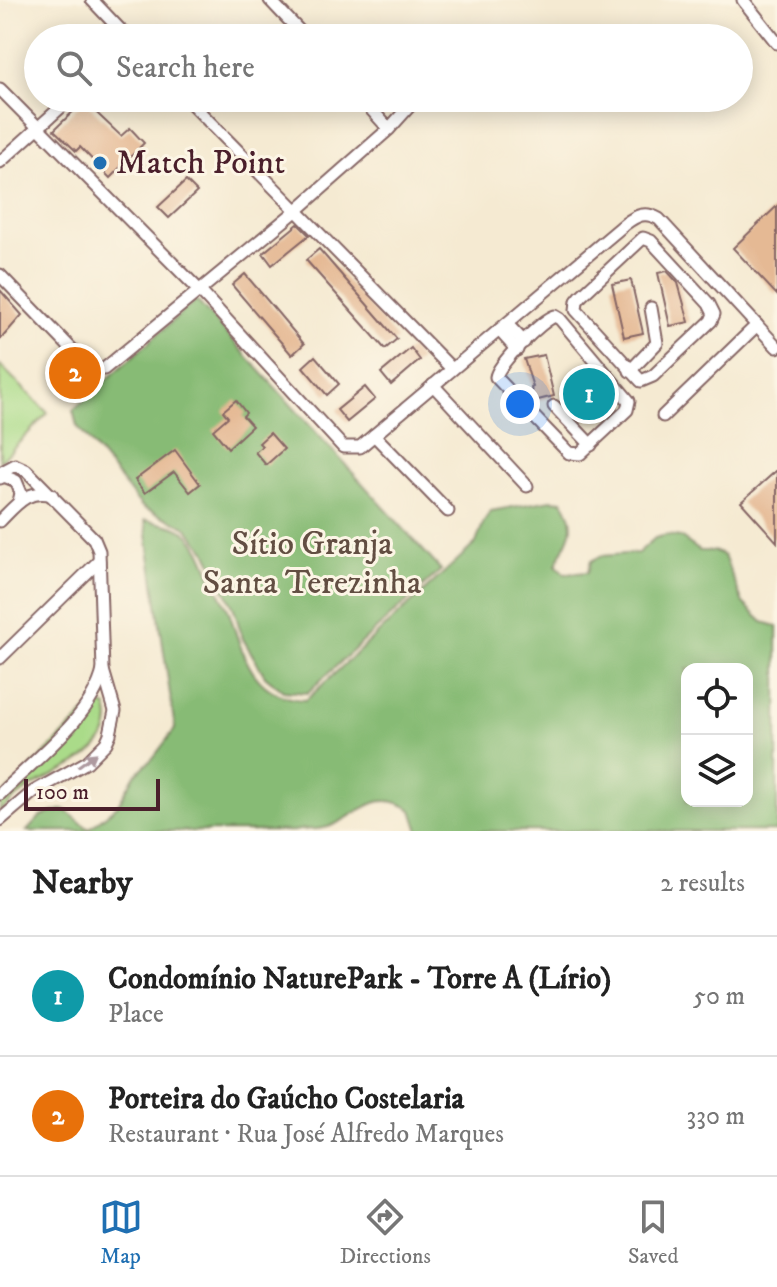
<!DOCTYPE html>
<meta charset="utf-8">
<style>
body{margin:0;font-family:"IM FELL DW Pica",serif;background:#f6f6f6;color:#222}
.controls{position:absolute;right:24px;bottom:24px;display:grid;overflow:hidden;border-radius:16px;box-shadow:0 4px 20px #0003}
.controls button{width:72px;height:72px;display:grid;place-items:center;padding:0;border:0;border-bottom:2px solid #e0e0e0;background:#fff;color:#222;font:40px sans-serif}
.scale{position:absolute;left:24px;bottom:20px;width:136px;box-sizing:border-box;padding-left:8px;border:4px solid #4a1f2b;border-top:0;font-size:22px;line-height:28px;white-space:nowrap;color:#4a1f2b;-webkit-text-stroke:6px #fcf5e5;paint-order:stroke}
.you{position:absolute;left:520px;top:404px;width:28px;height:28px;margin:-20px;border:6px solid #fff;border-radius:50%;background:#1a73e8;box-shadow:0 0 0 12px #1a73e833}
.badge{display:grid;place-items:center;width:52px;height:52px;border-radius:50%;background:#1f6fb2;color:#fff;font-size:26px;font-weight:700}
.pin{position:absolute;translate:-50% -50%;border:4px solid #fff;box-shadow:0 2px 8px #0006}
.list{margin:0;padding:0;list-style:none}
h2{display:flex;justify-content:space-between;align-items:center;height:104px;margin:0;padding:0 32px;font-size:34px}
h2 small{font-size:26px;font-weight:400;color:#767676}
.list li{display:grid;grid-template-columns:52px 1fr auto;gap:24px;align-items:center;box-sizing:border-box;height:120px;padding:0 32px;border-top:2px solid #e0e0e0}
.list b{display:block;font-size:30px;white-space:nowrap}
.list p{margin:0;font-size:26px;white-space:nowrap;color:#767676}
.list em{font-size:26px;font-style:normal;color:#767676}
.icon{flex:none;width:44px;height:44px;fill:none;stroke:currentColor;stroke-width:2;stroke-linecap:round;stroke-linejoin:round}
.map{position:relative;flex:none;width:777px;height:831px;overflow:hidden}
.search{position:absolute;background:#fff;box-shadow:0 4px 20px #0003;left:24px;right:24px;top:24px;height:88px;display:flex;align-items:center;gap:20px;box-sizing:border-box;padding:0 28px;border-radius:44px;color:#767676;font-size:30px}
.sheet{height:344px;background:#fff}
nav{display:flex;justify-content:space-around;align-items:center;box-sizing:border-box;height:112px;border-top:2px solid #e0e0e0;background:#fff;font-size:22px;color:#767676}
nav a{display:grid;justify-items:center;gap:4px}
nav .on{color:#1f6fb2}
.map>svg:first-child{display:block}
</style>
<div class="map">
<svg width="777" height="831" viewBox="0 0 777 831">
<rect width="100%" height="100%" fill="#fcf5e5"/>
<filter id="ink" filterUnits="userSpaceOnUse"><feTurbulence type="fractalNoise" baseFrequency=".0125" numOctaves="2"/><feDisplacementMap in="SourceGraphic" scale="16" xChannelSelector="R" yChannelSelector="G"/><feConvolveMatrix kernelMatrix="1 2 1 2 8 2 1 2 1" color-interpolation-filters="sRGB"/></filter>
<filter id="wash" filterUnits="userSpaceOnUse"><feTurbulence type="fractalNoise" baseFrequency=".006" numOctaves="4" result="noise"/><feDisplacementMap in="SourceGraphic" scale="32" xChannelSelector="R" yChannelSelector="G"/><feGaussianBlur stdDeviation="1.8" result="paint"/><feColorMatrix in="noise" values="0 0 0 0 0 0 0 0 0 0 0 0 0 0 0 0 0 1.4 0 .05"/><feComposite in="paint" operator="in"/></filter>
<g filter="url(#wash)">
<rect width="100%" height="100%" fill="#f5ead2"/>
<g fill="#aadb89" stroke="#7a7d5a" stroke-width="2">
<path d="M 0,365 L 48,413 L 0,462 Z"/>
<path d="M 99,704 L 107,707 C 121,755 53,771 25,791 C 16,797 8,805 0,811 L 0,798 L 90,708 Z"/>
</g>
<g fill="#87bb75" stroke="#686d50" stroke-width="2" fill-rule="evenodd">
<path d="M 196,300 L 441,570 L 307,693 L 283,691 L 265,676 L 243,639 L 234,609 L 206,551 L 185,526 L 143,508 L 77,426 L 73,410 Z"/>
<path d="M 551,500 L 563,501 C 581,530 568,537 556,565 L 565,574 L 588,572 L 591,561 L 601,556 L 638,553 L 655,538 L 667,535 L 680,537 L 700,551 L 714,551 L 724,556 L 743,603 L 763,622 L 777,626 L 777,831 L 419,831 L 412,810 C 376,787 361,814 331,826 C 319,831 306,828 294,831 L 27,831 L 41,816 L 64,809 L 89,829 L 117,806 L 135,775 L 153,758 L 175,729 L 145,520 C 157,523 176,525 186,533 C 199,543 205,561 211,576 C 216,589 226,601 230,615 C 244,657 253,698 306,700 L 476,543 L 484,521 L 491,511 ZM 687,669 L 747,669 L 747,801 L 687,801 Z"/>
</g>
<g id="blocks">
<g fill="#e5b994">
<path d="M 84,101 L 121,136 L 130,128 L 144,143 L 110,178 L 80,147 L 76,151 L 54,130 Z"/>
<path d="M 186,181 L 197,192 L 169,218 L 158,207 Z"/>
<path d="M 777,206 L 777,295 L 733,248 Z"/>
<path d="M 298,224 L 309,235 L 272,265 L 263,253 Z"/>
<path d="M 319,249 L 397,339 L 385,349 L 306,260 Z"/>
<path d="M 667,271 L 678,283 L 689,322 L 670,326 L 658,273 Z"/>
<path d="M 245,274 L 304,344 L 292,355 L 232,285 Z"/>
<path d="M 631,280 L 643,333 L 624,337 L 612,284 Z"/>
<path d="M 0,290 L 22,315 L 0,340 Z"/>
<path d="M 411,348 L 420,360 L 391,385 L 381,373 Z"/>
<path d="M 544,355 L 554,396 L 534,401 L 531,388 L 533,387 L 524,359 Z"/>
<path d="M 315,356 L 339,384 L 327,395 L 303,367 Z"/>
<path d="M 594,374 L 604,415 L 585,419 L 581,407 L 584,406 L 575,378 Z"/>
<path d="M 365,387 L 375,399 L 347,422 L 337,410 Z"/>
<path d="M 236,400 L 246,413 L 243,416 L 252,426 L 228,448 L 213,430 L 228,417 L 223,411 Z"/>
<path d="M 270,433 L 284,449 L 266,465 L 255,452 L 262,446 L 259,443 Z"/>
<path d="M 175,450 L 200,484 L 190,492 L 174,472 L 145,493 L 135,480 Z"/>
<path d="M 777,470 L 777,542 L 741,502 Z"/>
</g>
</g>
</g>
<g filter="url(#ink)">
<use href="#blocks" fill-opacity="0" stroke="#866665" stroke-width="2"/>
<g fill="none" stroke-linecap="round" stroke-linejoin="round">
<defs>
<g id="minor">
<path d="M 92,0 L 128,38"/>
<path d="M 270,0 L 306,38"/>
<path d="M 743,0 L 777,43"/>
<path d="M 0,89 L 199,290 L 343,447 L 360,447 L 625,224 C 637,215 645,211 659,219 L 777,347"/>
<path d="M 186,98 L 452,369"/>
<path d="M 361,98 L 389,129"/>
<path d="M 0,162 L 71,98"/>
<path d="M 643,238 L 651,241 L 709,304 L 714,314 L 711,321 L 653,376 L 641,381 L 576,310 L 577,301 L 581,296 Z"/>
<path d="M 0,275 L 86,364 L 92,369 L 104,369 L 297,210 L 389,129 L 415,100"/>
<path d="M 555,316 L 560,319 L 629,401 L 627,410 L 580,454 L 569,453 L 496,377 C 498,364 542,320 555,316 Z"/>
<path d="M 507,324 L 524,342"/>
<path d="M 499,330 L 517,350"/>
<path d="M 630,371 L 657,343 L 651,308"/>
<path d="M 433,385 L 527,486"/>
<path d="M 554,406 L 591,445"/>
<path d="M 663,416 L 757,325"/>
<path d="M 374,435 L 448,511"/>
<path d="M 0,473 L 15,465 L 26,470 L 94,539 L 99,551 L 103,670 L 115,711 L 110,734 L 106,743 L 87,762 L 33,792 L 0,820"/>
<path d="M 0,478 L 4,476 L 16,481 L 21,493 L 19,502"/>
<path d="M 0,521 C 16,505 28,488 52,495"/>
<path d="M 0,658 L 99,561"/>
<path d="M 0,794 C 33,761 93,716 103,670"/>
</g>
</defs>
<use href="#minor" stroke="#866665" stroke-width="15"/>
<use href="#minor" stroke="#fff" stroke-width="11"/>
</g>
<defs><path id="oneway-solid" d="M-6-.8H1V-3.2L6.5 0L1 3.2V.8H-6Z" transform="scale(2)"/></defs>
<use fill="#ae9aa0" href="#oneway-solid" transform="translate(87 760) rotate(-36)"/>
</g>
<circle fill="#1f6fb2" stroke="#fcf5e5" stroke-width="3" cx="100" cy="163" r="8"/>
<g text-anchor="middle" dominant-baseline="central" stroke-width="6" stroke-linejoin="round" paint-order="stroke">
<g font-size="34" fill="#4a1f2b" stroke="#fcf5e5" text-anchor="start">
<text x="116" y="163">Match Point</text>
</g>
<g font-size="34" fill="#624e42" stroke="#fcf5e5">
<text x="312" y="544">Sítio Granja<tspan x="312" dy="39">Santa Terezinha</tspan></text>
</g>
</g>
</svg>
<div class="controls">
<button><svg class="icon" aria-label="locate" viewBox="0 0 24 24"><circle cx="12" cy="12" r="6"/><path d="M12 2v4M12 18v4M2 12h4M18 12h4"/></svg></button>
<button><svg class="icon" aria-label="layers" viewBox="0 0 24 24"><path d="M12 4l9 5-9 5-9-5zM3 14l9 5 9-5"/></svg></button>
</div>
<div class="scale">100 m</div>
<div class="you"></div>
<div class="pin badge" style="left:589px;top:394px;background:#0f9aa8">1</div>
<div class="pin badge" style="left:75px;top:373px;background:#e8710a">2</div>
<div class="search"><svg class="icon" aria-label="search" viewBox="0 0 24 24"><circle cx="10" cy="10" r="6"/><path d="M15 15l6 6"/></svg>Search here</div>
</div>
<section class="sheet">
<h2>Nearby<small>2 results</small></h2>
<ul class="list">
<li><span class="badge" style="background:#0f9aa8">1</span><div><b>Condomínio NaturePark - Torre A (Lírio)</b><p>Place</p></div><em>50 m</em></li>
<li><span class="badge" style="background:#e8710a">2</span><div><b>Porteira do Gaúcho Costelaria</b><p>Restaurant · Rua José Alfredo Marques</p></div><em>330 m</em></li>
</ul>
</section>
<nav>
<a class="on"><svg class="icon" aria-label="map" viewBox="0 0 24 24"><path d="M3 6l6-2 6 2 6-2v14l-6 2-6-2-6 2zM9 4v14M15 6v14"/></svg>Map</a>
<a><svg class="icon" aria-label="directions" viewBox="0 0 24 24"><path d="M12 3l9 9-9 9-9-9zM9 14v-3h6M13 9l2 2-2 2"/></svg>Directions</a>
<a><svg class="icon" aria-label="saved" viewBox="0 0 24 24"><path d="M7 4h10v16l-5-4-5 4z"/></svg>Saved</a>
</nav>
